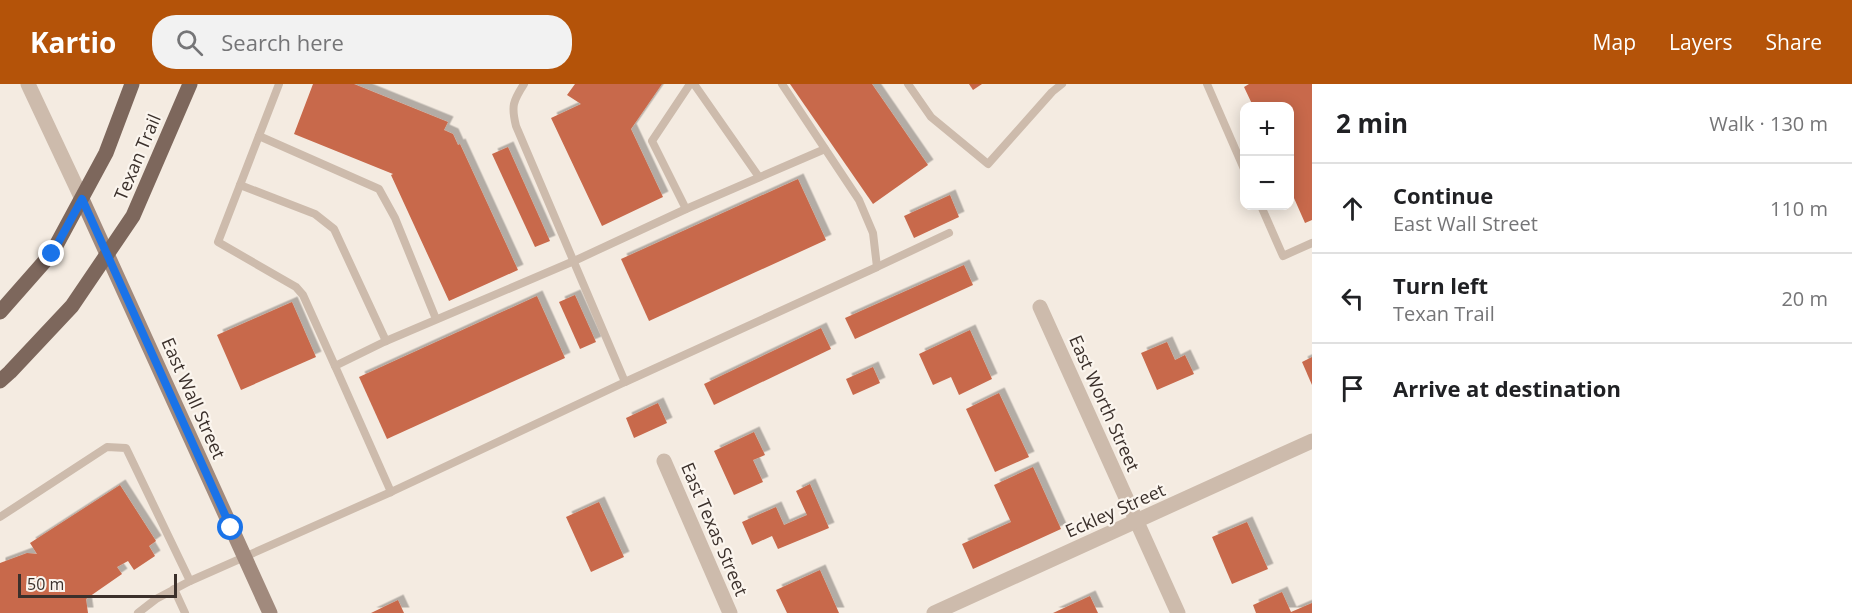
<!DOCTYPE html>
<meta charset="utf-8">
<style>
body{margin:0;font-family:"Open Sans",sans-serif;background:#f2f2f2;color:#202124}
.controls{position:absolute;right:18px;top:18px;display:grid;overflow:hidden;border-radius:12px;box-shadow:0 3px 15px #0003}
.controls button{width:54px;height:54px;display:grid;place-items:center;padding:0;border:0;border-bottom:2px solid #e0e0e0;background:#fff;color:#202124;font:30px sans-serif}
.scale{position:absolute;left:18px;bottom:15px;width:159px;box-sizing:border-box;padding-left:6px;border:3px solid #3b302b;border-top:0;font-size:16px;line-height:21px;white-space:nowrap;color:#3b302b;-webkit-text-stroke:4px #fbf5ee;paint-order:stroke}
.stop{position:absolute;width:18px;height:18px;margin:-14px;border:4px solid #1a73e8;border-radius:50%;background:#fff}
.stop.end{background:#1a73e8;border-color:#fff;box-shadow:0 2px 6px #0008}
.list{margin:0;padding:0;list-style:none}
h2{display:flex;justify-content:space-between;align-items:center;height:78px;margin:0;padding:0 24px;font-size:26px}
h2 small{font-size:20px;font-weight:400;color:#757577}
.list li{display:grid;grid-template-columns:39px 1fr auto;gap:18px;align-items:center;box-sizing:border-box;height:90px;padding:0 24px;border-top:2px solid #e0e0e0}
.list b{display:block;font-size:22px;white-space:nowrap}
.list p{margin:0;font-size:20px;white-space:nowrap;color:#757577}
.list em{font-size:20px;font-style:normal;color:#757577}
.icon{flex:none;width:33px;height:33px;fill:none;stroke:currentColor;stroke-width:2;stroke-linecap:round;stroke-linejoin:round}
.map{position:relative;flex:none;width:1312px;height:529px;overflow:hidden}
header{display:flex;align-items:center;gap:36px;box-sizing:border-box;height:84px;padding:0 30px;background:#b45309;color:#fff}
header strong{font-size:28px}
nav{display:flex;gap:33px;margin-inline-start:auto;font-size:21px}
.search{width:420px;height:54px;background:#f2f2f2;display:flex;align-items:center;gap:15px;box-sizing:border-box;padding:0 21px;border-radius:24px;color:#757577;font-size:22px}
main{display:flex}
aside{flex:1;background:#fff}
.map>svg:first-child{display:block}
</style>
<header>
<strong>Kartio</strong>
<div class="search"><svg class="icon" aria-label="search" viewBox="0 0 24 24"><circle cx="10" cy="10" r="6"/><path d="M15 15l6 6"/></svg>Search here</div>
<nav><a>Map</a><a>Layers</a><a>Share</a></nav>
</header>
<main>
<div class="map">
<svg width="1312" height="529" viewBox="0 0 1312 529">
<defs>
<filter id="shadow"><feDropShadow dx="5.5" dy="-5.5" stdDeviation="0" flood-color="#0004"/></filter>
</defs>
<rect width="100%" height="100%" fill="#f4ebe1"/>
<g fill="#c8694b" filter="url(#shadow)">
<path d="M 313,0 L 354,0 L 448,38 L 444,46 L 453,50 L 458,61 L 460,60 L 518,186 L 449,217 L 391,91 L 393,90 L 294,50 Z"/>
<path d="M 575,0 L 662,0 L 631,45 L 663,113 L 602,142 L 551,34 L 581,20 L 567,11 Z"/>
<path d="M 790,0 L 872,0 L 928,81 L 873,120 Z"/>
<path d="M 969,0 L 982,0 L 973,6 Z"/>
<path d="M 1249,0 L 1312,0 L 1312,136 L 1305,139 L 1290,105 L 1290,22 L 1253,22 L 1244,3 Z"/>
<path d="M 508,63 L 550,157 L 535,163 L 492,70 Z"/>
<path d="M 798,95 L 826,156 L 649,237 L 621,175 Z"/>
<path d="M 950,111 L 959,133 L 914,154 L 904,132 Z"/>
<path d="M 964,181 L 973,201 L 855,255 L 845,234 Z"/>
<path d="M 575,211 L 596,258 L 580,265 L 559,218 Z"/>
<path d="M 537,212 L 565,274 L 387,355 L 359,293 Z"/>
<path d="M 292,218 L 316,273 L 241,306 L 217,251 Z"/>
<path d="M 821,244 L 831,265 L 714,321 L 704,300 Z"/>
<path d="M 970,246 L 992,295 L 959,311 L 951,293 L 933,301 L 919,270 Z"/>
<path d="M 1167,258 L 1175,276 L 1185,271 L 1194,290 L 1157,306 L 1141,269 Z"/>
<path d="M 1312,273 L 1312,301 L 1302,278 Z"/>
<path d="M 873,283 L 880,299 L 853,311 L 846,295 Z"/>
<path d="M 999,309 L 1029,373 L 995,388 L 966,325 Z"/>
<path d="M 658,319 L 667,339 L 634,354 L 626,334 Z"/>
<path d="M 754,348 L 765,371 L 753,376 L 763,398 L 734,411 L 714,367 Z"/>
<path d="M 1033,383 L 1061,445 L 973,485 L 962,460 L 1011,438 L 994,401 Z"/>
<path d="M 810,400 L 829,444 L 778,465 L 772,452 L 752,461 L 742,438 L 776,423 L 784,441 L 807,431 L 796,407 Z"/>
<path d="M 120,401 L 156,457 L 149,462 L 155,472 L 134,486 L 128,477 L 117,483 L 122,490 L 86,515 L 88,529 L 0,529 L 0,479 L 27,469 L 37,470 L 30,459 Z"/>
<path d="M 599,418 L 624,473 L 591,488 L 566,433 Z"/>
<path d="M 1247,438 L 1268,485 L 1232,500 L 1212,453 Z"/>
<path d="M 820,486 L 839,529 L 787,529 L 776,506 Z"/>
<path d="M 1282,508 L 1291,528 L 1312,519 L 1312,529 L 1256,529 L 1253,521 Z"/>
<path d="M 1090,512 L 1098,529 L 1053,529 Z"/>
<path d="M 398,516 L 404,529 L 371,529 Z"/>
</g>
<g fill="none" stroke-linecap="round" stroke-linejoin="round">
<g stroke="#cdbbac" stroke-width="8">
<path d="M 279,0 L 218,158 L 296,203 L 303,211 L 335,282 L 386,257 L 574,177 L 686,125 L 825,65"/>
<path d="M 524,0 C 513,17 511,22 516,42 L 625,298 L 877,183 L 873,149 L 859,116 L 782,0"/>
<path d="M 694,0 L 759,93"/>
<path d="M 908,0 L 931,33 L 988,80 L 1052,8 L 1062,0"/>
<path d="M 1207,0 L 1244,85"/>
<path d="M 259,52 L 379,105 L 395,134 L 436,235"/>
<path d="M 240,101 L 315,130 L 334,145 L 386,257"/>
<path d="M 1261,122 L 1283,172 L 1312,159"/>
<path d="M 686,125 L 652,57 L 690,0"/>
<path d="M 877,183 L 949,149"/>
<path d="M 335,282 L 391,408"/>
<path d="M 0,433 L 107,363 L 126,364 L 190,497 L 391,408 L 625,298"/>
<path d="M 174,505 L 185,529"/>
<path d="M 138,529 L 156,515 L 190,497"/>
</g>
<g stroke="#cdbbac" stroke-width="15">
<path d="M 28,0 L 82,115"/>
<path d="M 1040,223 L 1178,529"/>
<path d="M 664,377 L 730,529"/>
<path d="M 934,529 L 1312,357"/>
</g>
<path stroke="#a18a7d" stroke-width="15" d="M 82,115 L 270,529"/>
<g stroke="#7d675c" stroke-width="15">
<path d="M 0,228 L 52,169 L 106,69 L 132,0"/>
<path d="M 0,297 L 10,288 L 72,222 L 133,132 L 190,0"/>
</g>
</g>
<g fill="none" stroke-linecap="round" stroke-linejoin="round">
<path stroke="#1a73e8" stroke-width="8" d="M 52,170 L 82,115 L 231,444"/>
</g>
<g text-anchor="middle" dominant-baseline="central" stroke-width="4.5" stroke-linejoin="round" paint-order="stroke">
<g font-size="18" fill="#3b302b" stroke="#fbf5ee">
<text transform="translate(137 73) rotate(-67)">Texan Trail</text>
<text transform="translate(194 314) rotate(66)">East Wall Street</text>
<text transform="translate(1105 319) rotate(66)">East Worth Street</text>
<text transform="translate(1115 426) rotate(-24)">Eckley Street</text>
<text transform="translate(715 445) rotate(67)">East Texas Street</text>
</g>
</g>
</svg>
<div class="controls">
<button>+</button>
<button>−</button>
</div>
<div class="scale">50 m</div>
<div class="stop" style="left:231px;top:444px"></div>
<div class="stop end" style="left:52px;top:170px"></div>
</div>
<aside>
<h2>2 min<small>Walk · 130 m</small></h2>
<ul class="list">
<li><svg class="icon" aria-label="ahead" viewBox="0 0 24 24"><path d="M12 20V5M6 11l6-6 6 6"/></svg><div><b>Continue</b><p>East Wall Street</p></div><em>110 m</em></li>
<li><svg class="icon" aria-label="left" viewBox="0 0 24 24"><path d="M17 20v-9H6M10 6l-5 5 5 5"/></svg><div><b>Turn left</b><p>Texan Trail</p></div><em>20 m</em></li>
<li><svg class="icon" aria-label="arrive" viewBox="0 0 24 24"><path d="M6 21V4h12l-3 4 3 4H6"/></svg><div><b>Arrive at destination</b></div></li>
</ul>
</aside>
</main>
